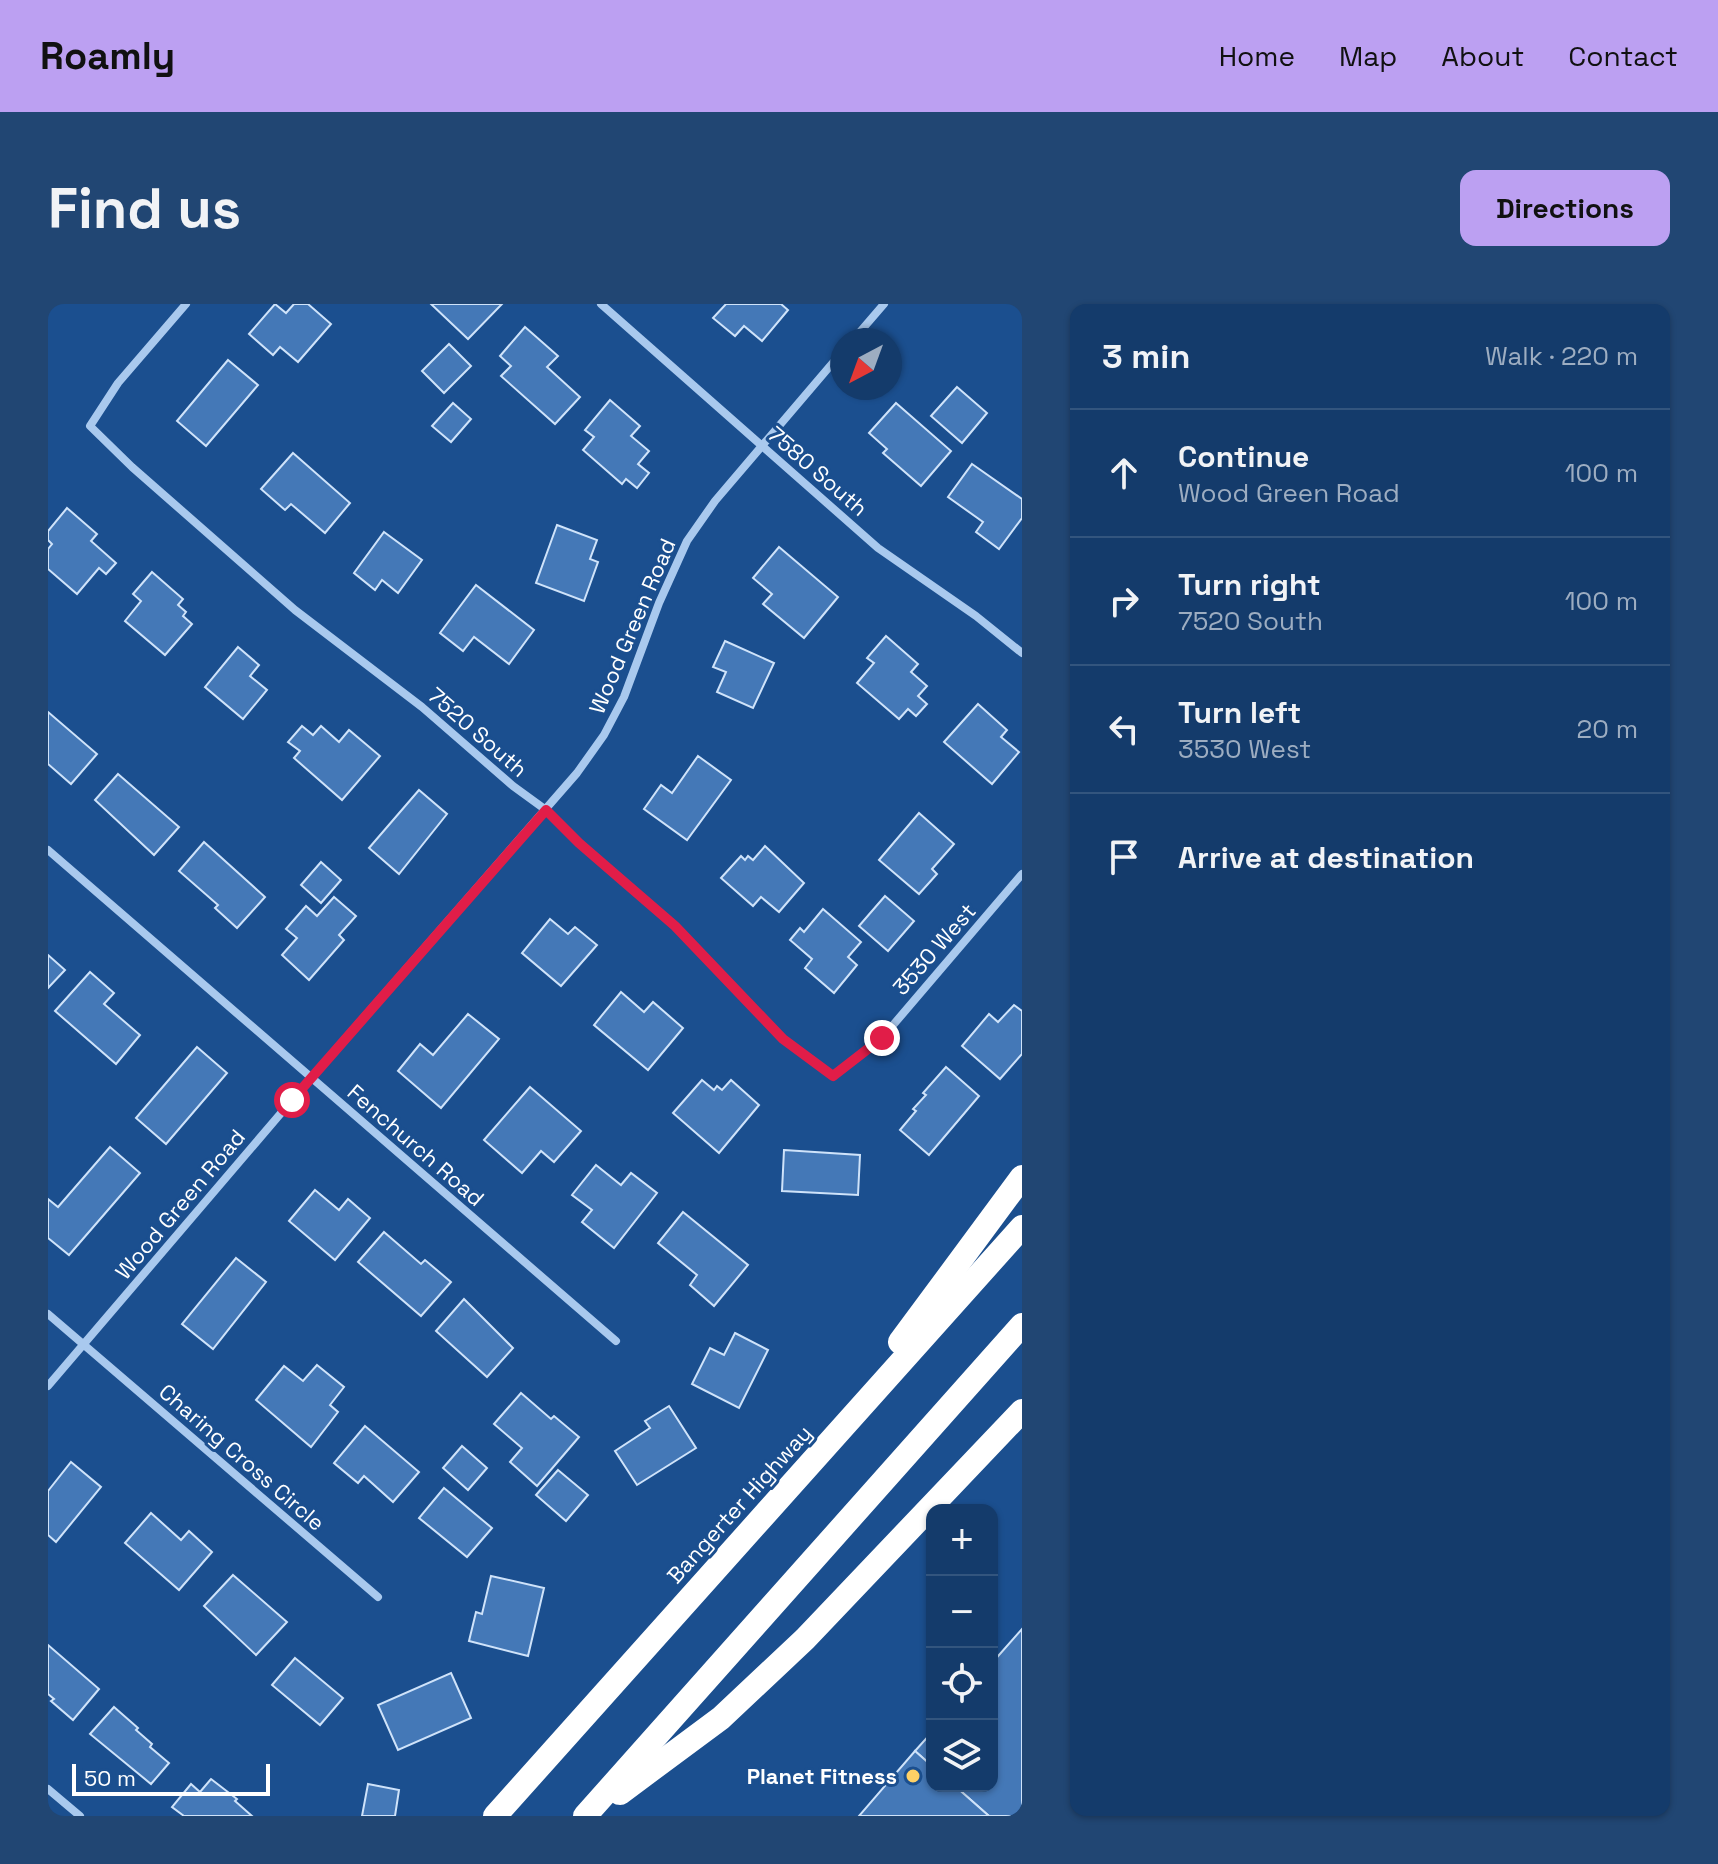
<!DOCTYPE html>
<meta charset="utf-8">
<style>
body{margin:0;font-family:"Space Grotesk",sans-serif;background:#214673;color:#f1f3f6}
.controls{position:absolute;right:24px;bottom:24px;display:grid;overflow:hidden;border-radius:16px;box-shadow:0 2px 6px #0004}
.controls button{width:72px;height:72px;display:grid;place-items:center;padding:0;border:0;border-bottom:2px solid #33557e;background:#143b6b;color:#f1f3f6;font:40px sans-serif}
.compass{position:absolute;left:782px;top:24px;width:72px;height:72px;border-radius:50%;background:#143b6b;box-shadow:0 2px 6px #0004;rotate:221deg}
.scale{position:absolute;left:24px;bottom:20px;width:198px;box-sizing:border-box;padding-left:8px;border:4px solid #fff;border-top:0;font-size:22px;line-height:28px;white-space:nowrap;color:#fff;-webkit-text-stroke:6px #1b4f8f;paint-order:stroke}
.stop{position:absolute;width:24px;height:24px;margin:-18px;border:6px solid #e11d48;border-radius:50%;background:#fff}
.stop.end{background:#e11d48;border-color:#fff;box-shadow:0 2px 8px #0008}
.list{margin:0;padding:0;list-style:none}
h2{display:flex;justify-content:space-between;align-items:center;height:104px;margin:0;padding:0 32px;font-size:34px}
h2 small{font-size:26px;font-weight:400;color:#9dadc1}
.list li{display:grid;grid-template-columns:52px 1fr auto;gap:24px;align-items:center;box-sizing:border-box;height:128px;padding:0 32px;border-top:2px solid #33557e}
.list b{display:block;font-size:30px;white-space:nowrap}
.list p{margin:0;font-size:26px;white-space:nowrap;color:#9dadc1}
.list em{font-size:26px;font-style:normal;color:#9dadc1}
.icon{flex:none;width:44px;height:44px;fill:none;stroke:currentColor;stroke-width:2;stroke-linecap:round;stroke-linejoin:round}
.map{position:relative;flex:none;width:974px;height:1512px;overflow:hidden;border-radius:16px}
header{display:flex;align-items:center;gap:48px;box-sizing:border-box;height:112px;padding:0 40px;background:#bca0f2;color:#111}
header strong{font-size:38px}
nav{display:flex;gap:44px;margin-inline-start:auto;font-size:28px}
.intro{display:flex;align-items:center;justify-content:space-between;box-sizing:border-box;height:192px;padding:0 48px}
h1{margin:0;font-size:56px}
.button{padding:20px 36px;border-radius:16px;background:#bca0f2;color:#111;font-size:28px;font-weight:700}
main{display:flex;gap:48px;padding:0 48px}
aside{flex:1;background:#143b6b;border-radius:16px;box-shadow:0 2px 6px #0004}
.map>svg:first-child{display:block}
</style>
<header>
<strong>Roamly</strong>
<nav><a>Home</a><a>Map</a><a>About</a><a>Contact</a></nav>
</header>
<div class="intro"><h1>Find us</h1><a class="button">Directions</a></div>
<main>
<div class="map">
<svg width="974" height="1512" viewBox="0 0 974 1512">
<rect width="100%" height="100%" fill="#1b4f8f"/>
<g fill="#4478b7" stroke="#cfe3fa" stroke-width="2">
<path d="M 227,0 L 238,9 L 246,0 L 260,0 L 283,20 L 250,58 L 232,43 L 225,51 L 201,30 Z"/>
<path d="M 383,0 L 454,0 L 420,35 Z"/>
<path d="M 678,0 L 733,0 L 740,6 L 714,37 L 696,22 L 687,32 L 665,14 Z"/>
<path d="M 477,23 L 510,52 L 499,63 L 532,93 L 507,120 L 453,72 L 463,62 L 452,52 Z"/>
<path d="M 401,40 L 423,62 L 396,89 L 374,67 Z"/>
<path d="M 180,56 L 210,81 L 158,142 L 129,117 Z"/>
<path d="M 909,83 L 939,109 L 914,139 L 883,112 Z"/>
<path d="M 562,96 L 592,122 L 583,132 L 601,147 L 590,160 L 601,169 L 589,184 L 578,175 L 574,180 L 535,146 L 546,133 L 537,126 Z"/>
<path d="M 405,99 L 423,115 L 403,138 L 384,122 Z"/>
<path d="M 848,99 L 903,147 L 873,182 L 835,149 L 839,145 L 821,129 Z"/>
<path d="M 245,149 L 302,199 L 277,229 L 243,200 L 237,206 L 213,185 Z"/>
<path d="M 924,160 L 974,195 L 974,214 L 951,245 L 928,228 L 935,218 L 900,193 Z"/>
<path d="M 19,204 L 49,230 L 43,237 L 68,259 L 58,270 L 51,264 L 29,290 L 0,265 L 0,245 L 4,240 L 0,236 L 0,227 Z"/>
<path d="M 509,221 L 549,236 L 542,255 L 550,258 L 536,297 L 488,279 Z"/>
<path d="M 336,228 L 374,256 L 350,289 L 334,276 L 327,286 L 306,269 Z"/>
<path d="M 731,243 L 790,293 L 756,334 L 715,300 L 724,290 L 705,274 Z"/>
<path d="M 104,268 L 135,295 L 130,301 L 138,308 L 135,312 L 144,320 L 117,351 L 77,317 L 93,297 L 85,290 Z"/>
<path d="M 428,281 L 486,326 L 461,360 L 426,333 L 415,347 L 392,329 Z"/>
<path d="M 838,332 L 870,360 L 863,368 L 879,382 L 870,392 L 879,400 L 868,412 L 860,405 L 851,415 L 809,379 L 826,359 L 819,354 Z"/>
<path d="M 677,337 L 726,359 L 705,404 L 669,388 L 678,368 L 665,363 Z"/>
<path d="M 190,343 L 211,361 L 202,372 L 219,386 L 195,415 L 157,383 Z"/>
<path d="M 930,400 L 959,426 L 953,433 L 971,448 L 944,480 L 896,438 Z"/>
<path d="M 0,408 L 49,450 L 23,480 L 0,460 Z"/>
<path d="M 254,422 L 265,431 L 273,422 L 291,438 L 301,426 L 332,452 L 294,496 L 246,454 L 252,447 L 240,438 Z"/>
<path d="M 650,452 L 683,476 L 639,536 L 596,505 L 613,481 L 624,489 Z"/>
<path d="M 70,470 L 131,523 L 106,551 L 47,496 Z"/>
<path d="M 371,486 L 399,510 L 351,570 L 321,544 Z"/>
<path d="M 871,509 L 906,540 L 884,565 L 889,570 L 871,590 L 831,556 Z"/>
<path d="M 156,538 L 217,593 L 189,624 L 167,604 L 170,601 L 131,567 Z"/>
<path d="M 717,542 L 756,579 L 731,608 L 713,593 L 705,602 L 673,574 L 693,552 L 697,556 L 700,552 L 705,556 Z"/>
<path d="M 273,558 L 293,576 L 273,599 L 253,581 Z"/>
<path d="M 837,592 L 866,617 L 840,647 L 811,622 Z"/>
<path d="M 286,593 L 308,612 L 291,631 L 296,636 L 261,676 L 234,651 L 249,634 L 238,625 L 258,602 L 269,612 Z"/>
<path d="M 775,605 L 813,638 L 800,653 L 809,661 L 786,689 L 757,664 L 764,655 L 742,636 L 752,624 L 756,628 Z"/>
<path d="M 502,615 L 520,630 L 527,623 L 549,641 L 513,682 L 474,649 Z"/>
<path d="M 0,651 L 17,666 L 0,684 Z"/>
<path d="M 42,668 L 66,689 L 56,700 L 92,731 L 68,760 L 7,707 Z"/>
<path d="M 573,688 L 596,708 L 605,698 L 635,724 L 600,766 L 546,721 Z"/>
<path d="M 966,701 L 974,707 L 974,750 L 952,775 L 914,742 L 941,710 L 950,718 Z"/>
<path d="M 420,710 L 451,735 L 393,804 L 350,767 L 372,740 L 385,751 Z"/>
<path d="M 149,743 L 179,769 L 118,840 L 88,814 Z"/>
<path d="M 898,763 L 931,792 L 881,851 L 852,826 L 868,807 L 865,805 L 878,791 L 875,789 Z"/>
<path d="M 654,776 L 666,786 L 669,782 L 674,786 L 683,776 L 711,801 L 671,849 L 625,809 Z"/>
<path d="M 482,783 L 533,827 L 506,858 L 493,847 L 474,869 L 436,836 Z"/>
<path d="M 62,843 L 92,869 L 21,951 L 0,934 L 0,895 L 10,903 Z"/>
<path d="M 736,846 L 812,851 L 810,891 L 734,887 Z"/>
<path d="M 548,861 L 573,881 L 583,869 L 609,889 L 566,944 L 534,918 L 544,906 L 524,891 Z"/>
<path d="M 267,886 L 291,906 L 300,895 L 322,914 L 287,956 L 241,917 Z"/>
<path d="M 635,908 L 700,961 L 666,1002 L 642,981 L 649,971 L 610,939 Z"/>
<path d="M 336,928 L 373,960 L 377,956 L 403,978 L 373,1012 L 310,958 Z"/>
<path d="M 188,954 L 218,978 L 165,1045 L 134,1020 Z"/>
<path d="M 416,995 L 465,1044 L 439,1073 L 388,1027 Z"/>
<path d="M 687,1029 L 720,1046 L 691,1104 L 644,1080 L 662,1044 L 676,1051 Z"/>
<path d="M 269,1061 L 296,1083 L 282,1101 L 290,1108 L 263,1143 L 208,1096 L 236,1062 L 255,1077 Z"/>
<path d="M 473,1089 L 503,1115 L 506,1112 L 531,1133 L 489,1182 L 462,1158 L 474,1144 L 446,1120 Z"/>
<path d="M 621,1102 L 648,1144 L 589,1181 L 567,1147 L 602,1124 L 597,1117 Z"/>
<path d="M 317,1122 L 371,1168 L 345,1198 L 316,1172 L 310,1179 L 286,1159 Z"/>
<path d="M 414,1142 L 439,1164 L 420,1186 L 395,1164 Z"/>
<path d="M 23,1158 L 53,1183 L 8,1238 L 0,1231 L 0,1187 Z"/>
<path d="M 510,1166 L 540,1191 L 518,1217 L 488,1191 Z"/>
<path d="M 396,1184 L 444,1224 L 419,1253 L 371,1214 Z"/>
<path d="M 103,1209 L 133,1236 L 141,1227 L 164,1248 L 131,1286 L 77,1239 Z"/>
<path d="M 185,1271 L 239,1318 L 208,1351 L 156,1302 Z"/>
<path d="M 443,1272 L 496,1284 L 480,1352 L 421,1337 L 428,1308 L 434,1310 Z"/>
<path d="M 974,1325 L 974,1512 L 941,1512 L 907,1482 L 944,1482 L 944,1359 Z"/>
<path d="M 0,1341 L 51,1385 L 25,1416 L 3,1397 L 6,1395 L 0,1390 Z"/>
<path d="M 247,1354 L 295,1394 L 272,1421 L 224,1381 Z"/>
<path d="M 403,1369 L 423,1414 L 350,1446 L 330,1401 Z"/>
<path d="M 66,1403 L 90,1424 L 88,1426 L 104,1440 L 102,1443 L 121,1459 L 103,1480 L 42,1430 Z"/>
<path d="M 884,1428 L 884,1462 L 867,1447 Z"/>
<path d="M 867,1447 L 884,1462 L 884,1482 L 907,1482 L 941,1512 L 811,1512 Z"/>
<path d="M 163,1475 L 189,1495 L 187,1497 L 204,1512 L 136,1512 L 124,1503 L 143,1480 L 152,1488 Z"/>
<path d="M 320,1480 L 351,1486 L 347,1512 L 314,1512 Z"/>
</g>
<g fill="none" stroke-linecap="round" stroke-linejoin="round">
<g stroke="#a9c9ee" stroke-width="8">
<path d="M 138,0 L 70,79 L 42,122 L 84,163 L 247,306 L 374,403 L 465,482 L 498,506 L 531,539 L 627,622 L 735,735 L 785,772 L 834,734 L 974,570"/>
<path d="M 553,0 L 830,244 L 928,312 L 974,349"/>
<path d="M 805,36 L 836,0"/>
<path d="M 0,546 L 568,1037"/>
<path d="M 0,1010 L 330,1293"/>
<path d="M 0,1082 L 263,774 L 529,469 L 556,431 L 576,393 L 611,299 L 639,237 L 667,197 L 794,48"/>
<path d="M 0,1485 L 32,1512"/>
</g>
<g stroke="#fff" stroke-width="24">
<path d="M 852,1038 L 974,873"/>
<path d="M 572,1489 L 673,1414 L 757,1335 L 974,1107"/>
<path d="M 447,1512 L 974,923"/>
<path d="M 537,1512 L 974,1021"/>
</g>
</g>
<g fill="none" stroke-linecap="round" stroke-linejoin="round">
<path stroke="#e11d48" stroke-width="10" d="M 244,796 L 498,506 L 531,539 L 627,622 L 735,735 L 785,772 L 834,734"/>
</g>
<circle fill="#ffd166" stroke="#1b4f8f" stroke-width="3" cx="865" cy="1472" r="8"/>
<g text-anchor="middle" dominant-baseline="central" stroke-width="6" stroke-linejoin="round" paint-order="stroke">
<g font-size="22" fill="#fff" stroke="#1b4f8f">
<text transform="translate(770 167) rotate(41)">7580 South</text>
<text transform="translate(584 322) rotate(-67)">Wood Green Road</text>
<text transform="translate(430 428) rotate(41)">7520 South</text>
<text transform="translate(886 645) rotate(-49)">3530 West</text>
<text transform="translate(368 841) rotate(41)">Fenchurch Road</text>
<text transform="translate(132 900) rotate(-50)">Wood Green Road</text>
<text transform="translate(194 1153) rotate(41)">Charing Cross Circle</text>
<text transform="translate(691 1200) rotate(-48)">Bangerter Highway</text>
</g>
<g font-size="22" font-weight="bold" fill="#fff" stroke="#1b4f8f" text-anchor="end">
<text x="849" y="1472">Planet Fitness</text>
</g>
</g>
</svg>
<div class="controls">
<button>+</button>
<button>−</button>
<button><svg class="icon" aria-label="locate" viewBox="0 0 24 24"><circle cx="12" cy="12" r="6"/><path d="M12 2v4M12 18v4M2 12h4M18 12h4"/></svg></button>
<button><svg class="icon" aria-label="layers" viewBox="0 0 24 24"><path d="M12 4l9 5-9 5-9-5zM3 14l9 5 9-5"/></svg></button>
</div>
<svg class="compass" viewBox="-18 -18 36 36"><path d="M0-13l5 13h-10z" fill="#e53935"/><path d="M0 13l5-13h-10z" fill="#9dadc1"/></svg>
<div class="scale">50 m</div>
<div class="stop" style="left:244px;top:796px"></div>
<div class="stop end" style="left:834px;top:734px"></div>
</div>
<aside>
<h2>3 min<small>Walk · 220 m</small></h2>
<ul class="list">
<li><svg class="icon" aria-label="ahead" viewBox="0 0 24 24"><path d="M12 20V5M6 11l6-6 6 6"/></svg><div><b>Continue</b><p>Wood Green Road</p></div><em>100 m</em></li>
<li><svg class="icon" aria-label="right" viewBox="0 0 24 24"><path d="M7 20v-9h11M14 6l5 5-5 5"/></svg><div><b>Turn right</b><p>7520 South</p></div><em>100 m</em></li>
<li><svg class="icon" aria-label="left" viewBox="0 0 24 24"><path d="M17 20v-9H6M10 6l-5 5 5 5"/></svg><div><b>Turn left</b><p>3530 West</p></div><em>20 m</em></li>
<li><svg class="icon" aria-label="arrive" viewBox="0 0 24 24"><path d="M6 21V4h12l-3 4 3 4H6"/></svg><div><b>Arrive at destination</b></div></li>
</ul>
</aside>
</main>
